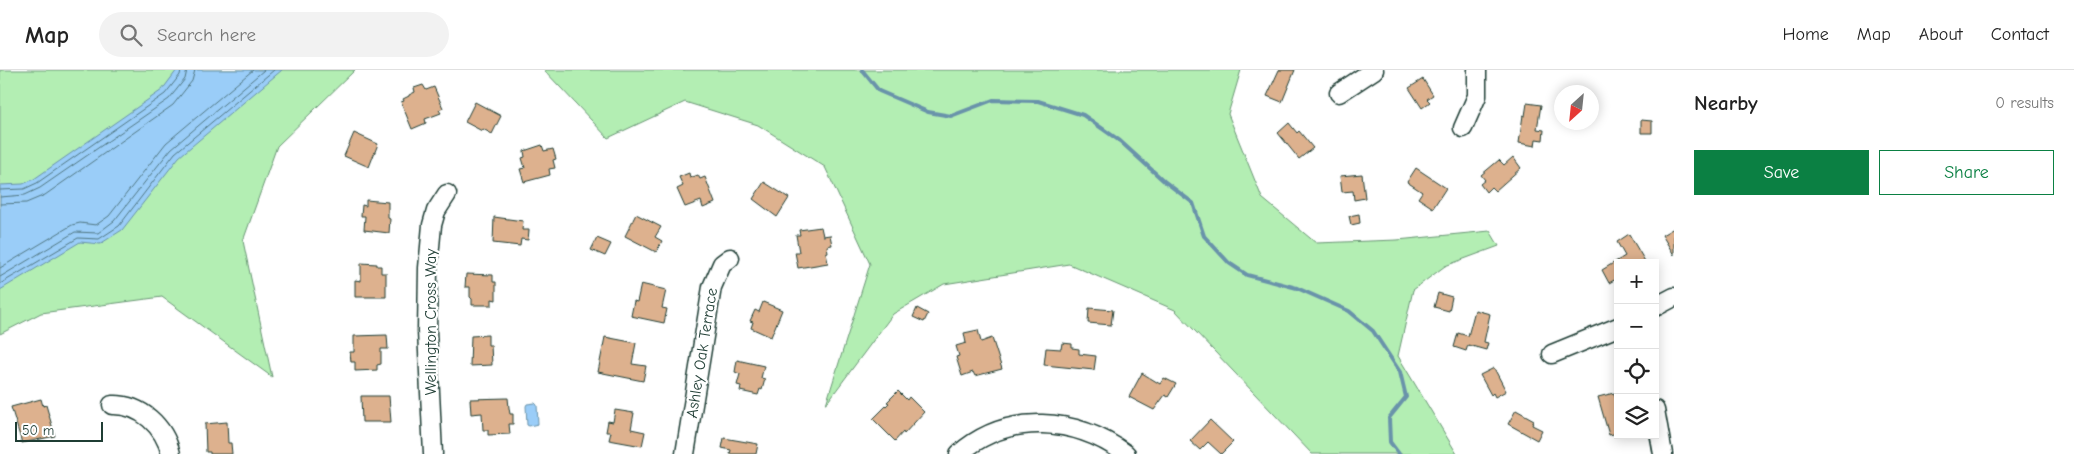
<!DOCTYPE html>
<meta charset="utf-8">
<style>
body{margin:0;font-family:"Comic Neue",sans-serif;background:#f2f2f2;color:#222}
.controls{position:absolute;right:15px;bottom:15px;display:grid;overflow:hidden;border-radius:0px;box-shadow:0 2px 12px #0003}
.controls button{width:45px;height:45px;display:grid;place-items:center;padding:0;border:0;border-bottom:1px solid #e0e0e0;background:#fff;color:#222;font:25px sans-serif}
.compass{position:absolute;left:1554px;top:15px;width:45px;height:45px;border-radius:50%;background:#fff;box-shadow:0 2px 12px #0003;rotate:207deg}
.scale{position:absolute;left:15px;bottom:12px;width:88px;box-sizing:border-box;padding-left:5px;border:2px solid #1f3d34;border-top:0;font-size:14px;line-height:18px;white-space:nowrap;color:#1f3d34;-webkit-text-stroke:4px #fff;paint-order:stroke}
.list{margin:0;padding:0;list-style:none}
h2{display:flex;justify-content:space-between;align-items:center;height:65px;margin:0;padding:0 20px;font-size:21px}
h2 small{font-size:16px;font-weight:400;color:#767676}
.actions{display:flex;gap:10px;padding:15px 20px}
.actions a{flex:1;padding:11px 0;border:1px solid #0b8043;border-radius:0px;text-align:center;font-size:18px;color:#0b8043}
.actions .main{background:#0b8043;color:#fff}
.icon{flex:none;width:28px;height:28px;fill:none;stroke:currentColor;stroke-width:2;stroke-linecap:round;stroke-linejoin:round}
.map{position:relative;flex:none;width:1674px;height:384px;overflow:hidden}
header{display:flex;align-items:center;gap:30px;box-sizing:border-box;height:70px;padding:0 25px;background:#fff;border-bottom:1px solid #e0e0e0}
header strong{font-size:24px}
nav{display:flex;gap:28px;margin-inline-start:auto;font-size:18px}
.search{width:350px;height:45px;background:#f2f2f2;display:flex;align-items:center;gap:12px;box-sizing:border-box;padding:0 18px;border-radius:28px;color:#767676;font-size:19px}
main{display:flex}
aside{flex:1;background:#fff}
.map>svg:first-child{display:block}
</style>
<header>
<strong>Map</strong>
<div class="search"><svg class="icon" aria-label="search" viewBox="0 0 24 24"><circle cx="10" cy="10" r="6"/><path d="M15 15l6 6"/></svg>Search here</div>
<nav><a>Home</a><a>Map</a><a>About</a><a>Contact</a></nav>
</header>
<main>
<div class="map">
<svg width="1674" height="384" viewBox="0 0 1674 384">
<rect width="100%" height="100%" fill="#fff"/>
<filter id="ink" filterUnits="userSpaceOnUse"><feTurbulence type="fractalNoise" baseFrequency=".02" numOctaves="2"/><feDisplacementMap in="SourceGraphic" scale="10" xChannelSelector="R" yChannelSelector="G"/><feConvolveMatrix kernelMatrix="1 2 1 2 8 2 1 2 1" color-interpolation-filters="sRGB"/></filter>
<g filter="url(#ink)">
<g fill="#b3eeb3" stroke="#699674">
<path d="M 0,0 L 355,0 L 277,76 L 243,171 L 272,307 L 162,227 L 41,243 L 0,264 Z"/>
<path d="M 544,0 L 1241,0 L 1228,44 L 1262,128 L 1316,173 L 1397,170 L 1490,161 L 1499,176 L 1445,196 L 1413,220 L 1398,286 L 1457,384 L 1312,384 L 1175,240 L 1069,194 L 944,214 L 893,244 L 826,334 L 870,194 L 825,97 L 758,55 L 685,32 L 608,68 Z"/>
</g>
<g fill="#9acdf8" stroke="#6993aa">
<path d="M 177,0 L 282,0 L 179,87 L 122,160 L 100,174 L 80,172 L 0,220 L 0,115 L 23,114 L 34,109 L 162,20 Z"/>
<path d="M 535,333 L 537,335 L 538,354 L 529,356 L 527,355 L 526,336 L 527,334 Z"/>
</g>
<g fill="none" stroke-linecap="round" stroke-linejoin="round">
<g stroke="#507782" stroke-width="1">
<path d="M 0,120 L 24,119 L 37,113 L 165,24 L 180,5 L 181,0"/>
<path d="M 0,127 L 25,125 L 40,118 L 169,29 L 185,9 L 187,0"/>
<path d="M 0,134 L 26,133 L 45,125 L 173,35 L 192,11 L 195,0"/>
<path d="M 0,198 L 72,155 L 80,153 L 96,155 L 109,146 L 166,73 L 253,0"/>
<path d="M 0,207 L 75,162 L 98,163 L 114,151 L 171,79 L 264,0"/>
<path d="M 0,214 L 78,168 L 99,169 L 119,156 L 175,83 L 274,0"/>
</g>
<path stroke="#6993aa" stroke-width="4" d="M 862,0 L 879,21 L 928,42 L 951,46 L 993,30 L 1038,31 L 1083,45 L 1120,71 L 1164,111 L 1193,133 L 1204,166 L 1229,193 L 1247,205 L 1297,218 L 1349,241 L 1373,261 L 1400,302 L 1406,327 L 1389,348 L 1390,372 L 1399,384"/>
</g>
<g fill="#ddb18e" stroke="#1f3d34">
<path d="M 1279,0 L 1295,0 L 1282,32 L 1267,26 Z"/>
<path d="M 1423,9 L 1433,25 L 1427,29 L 1430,32 L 1422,38 L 1409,18 Z"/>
<path d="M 423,15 L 426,20 L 434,17 L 443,38 L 439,40 L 441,43 L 425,49 L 426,53 L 412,59 L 401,32 L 404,31 L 403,29 L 409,26 L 409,25 L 415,22 L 414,18 Z"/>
<path d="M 475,32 L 501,46 L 492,64 L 483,59 L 482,61 L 465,52 Z"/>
<path d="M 1527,33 L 1541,35 L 1537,59 L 1544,60 L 1543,70 L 1536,69 L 1535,76 L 1519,73 L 1523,45 L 1525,46 Z"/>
<path d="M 1641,50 L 1652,51 L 1652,63 L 1641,63 Z"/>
<path d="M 1289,53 L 1297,63 L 1299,61 L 1313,78 L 1299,89 L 1278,63 Z"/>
<path d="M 354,63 L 378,74 L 369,97 L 344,86 Z"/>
<path d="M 542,75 L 544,81 L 553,79 L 556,89 L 553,90 L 555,98 L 549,99 L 550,105 L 524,112 L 520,99 L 525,98 L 522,88 L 525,87 L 524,81 Z"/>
<path d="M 1513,87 L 1521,98 L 1495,121 L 1491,117 L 1486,122 L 1480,114 L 1485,110 L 1481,105 L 1499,90 L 1504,95 Z"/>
<path d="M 1416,98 L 1446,118 L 1433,138 L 1418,128 L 1422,122 L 1407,112 Z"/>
<path d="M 689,103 L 690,108 L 698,105 L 700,109 L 705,107 L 715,133 L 703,138 L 701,131 L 685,137 L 677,119 L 683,116 L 679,107 Z"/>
<path d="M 1362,104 L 1365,128 L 1354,130 L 1353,121 L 1342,122 L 1340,106 Z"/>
<path d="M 764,112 L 789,128 L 777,147 L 753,129 Z"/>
<path d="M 366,130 L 388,132 L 388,148 L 390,149 L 389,163 L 364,160 L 365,146 L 361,146 L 362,135 L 366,136 Z"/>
<path d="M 636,144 L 661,157 L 655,167 L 662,171 L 656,182 L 625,166 Z"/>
<path d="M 1359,144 L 1360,153 L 1351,155 L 1349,146 Z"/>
<path d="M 494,147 L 523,151 L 522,160 L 529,160 L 528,170 L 521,169 L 520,176 L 493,173 Z"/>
<path d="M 821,157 L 823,166 L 830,165 L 832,175 L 827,176 L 828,182 L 826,183 L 828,193 L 798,198 L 795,182 L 799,182 L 796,165 L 800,165 L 799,160 Z"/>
<path d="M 1674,158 L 1674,185 L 1662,165 Z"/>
<path d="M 1629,164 L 1646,193 L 1618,193 L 1618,208 L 1609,213 L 1602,200 L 1625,186 L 1617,172 Z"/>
<path d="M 597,168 L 611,174 L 605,186 L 591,180 Z"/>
<path d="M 361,193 L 377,194 L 377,196 L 381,196 L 381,203 L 386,203 L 386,227 L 355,227 L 355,210 L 361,211 Z"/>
<path d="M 466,204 L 493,205 L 493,212 L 496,212 L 496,230 L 492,229 L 492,235 L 472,235 L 472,229 L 470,227 L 470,217 L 465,217 Z"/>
<path d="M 641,214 L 666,220 L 662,238 L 667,239 L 664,253 L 631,246 L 634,231 L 637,232 Z"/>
<path d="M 1438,223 L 1452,227 L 1449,241 L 1434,237 Z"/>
<path d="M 763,232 L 782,240 L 771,267 L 751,258 L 753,252 L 750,251 L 755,240 L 759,242 Z"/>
<path d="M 917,238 L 928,244 L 924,252 L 913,247 Z"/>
<path d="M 1089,238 L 1113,240 L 1111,255 L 1088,253 Z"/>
<path d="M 1475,240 L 1490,244 L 1484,272 L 1488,273 L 1486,280 L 1468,275 L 1466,281 L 1454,277 L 1458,263 L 1468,266 Z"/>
<path d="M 978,260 L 981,272 L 992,268 L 1002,299 L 975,306 L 973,302 L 962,306 L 956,287 L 959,286 L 956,276 L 966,273 L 964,263 Z"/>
<path d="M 387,265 L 388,279 L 381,279 L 381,294 L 377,295 L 377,300 L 355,301 L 355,292 L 351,292 L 350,282 L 354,282 L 354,266 Z"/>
<path d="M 488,265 L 488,275 L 491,275 L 492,295 L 470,296 L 471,266 Z"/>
<path d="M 605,267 L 636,273 L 632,294 L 646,296 L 643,311 L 598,302 Z"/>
<path d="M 1062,273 L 1072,274 L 1072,278 L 1079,279 L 1079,284 L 1096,286 L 1094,300 L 1044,295 L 1046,278 L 1061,279 Z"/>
<path d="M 737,290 L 764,296 L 761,308 L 765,309 L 762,320 L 760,319 L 758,325 L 740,321 L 741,316 L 737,315 L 740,304 L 735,302 Z"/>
<path d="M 1494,298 L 1506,321 L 1495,327 L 1493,323 L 1491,325 L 1480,305 Z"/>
<path d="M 1142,303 L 1160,314 L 1164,308 L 1176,314 L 1168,327 L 1165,325 L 1154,340 L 1129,327 Z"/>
<path d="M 898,321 L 907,330 L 909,327 L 924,342 L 904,364 L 903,362 L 895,371 L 873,349 L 889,333 L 887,332 Z"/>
<path d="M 1614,323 L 1618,337 L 1618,363 L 1609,365 L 1598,327 Z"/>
<path d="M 361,326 L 389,326 L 391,352 L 362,352 Z"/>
<path d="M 508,328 L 509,338 L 510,344 L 513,344 L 513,354 L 509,354 L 510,364 L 488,365 L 488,360 L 483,360 L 482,343 L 471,344 L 470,329 Z"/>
<path d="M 41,329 L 43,336 L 46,335 L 55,366 L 22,373 L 11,337 Z"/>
<path d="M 615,340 L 634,343 L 631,359 L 645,362 L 642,376 L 609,370 L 611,362 L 606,362 L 608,351 L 613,352 Z"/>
<path d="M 1516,340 L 1534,350 L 1532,355 L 1542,360 L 1537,370 L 1508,354 Z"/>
<path d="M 1210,350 L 1233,372 L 1221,384 L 1208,372 L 1200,380 L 1190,371 Z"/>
<path d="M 227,352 L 228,373 L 231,373 L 232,384 L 210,384 L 210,382 L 206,382 L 205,354 Z"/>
<path d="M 724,368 L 758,374 L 756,384 L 730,384 L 731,380 L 722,378 Z"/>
</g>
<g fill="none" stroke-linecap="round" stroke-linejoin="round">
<defs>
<g id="minor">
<path d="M 1339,23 L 1374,0"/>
<path d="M 1463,58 L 1477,26 L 1477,0"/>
<path d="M 1655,237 L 1674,227"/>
<path d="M 1552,284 L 1618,257"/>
<path d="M 112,335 C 141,334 164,356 171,384"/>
<path d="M 1655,340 L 1663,384"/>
<path d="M 433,384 L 427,261 L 428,198 L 432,155 L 436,141 L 447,124"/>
<path d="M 685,384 L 712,217 L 722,194 L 730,188"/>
<path d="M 959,384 C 1008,341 1076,347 1126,384"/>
</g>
</defs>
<use href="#minor" stroke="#1f3d34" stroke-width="21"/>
<use href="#minor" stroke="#fff" stroke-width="18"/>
</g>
</g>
<g text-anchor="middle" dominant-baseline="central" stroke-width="4.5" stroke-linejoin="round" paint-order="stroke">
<g font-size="16" fill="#1f3d34" stroke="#fff">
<text transform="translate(431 252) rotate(-90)">Wellington Cross Way</text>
<text transform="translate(702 283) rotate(-81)">Ashley Oak Terrace</text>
</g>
</g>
</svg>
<div class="controls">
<button>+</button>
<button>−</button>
<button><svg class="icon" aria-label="locate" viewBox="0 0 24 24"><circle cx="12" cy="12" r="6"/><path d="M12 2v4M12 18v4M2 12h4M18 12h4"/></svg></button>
<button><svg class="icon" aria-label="layers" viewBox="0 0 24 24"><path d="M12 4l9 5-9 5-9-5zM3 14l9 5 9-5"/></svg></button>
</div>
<svg class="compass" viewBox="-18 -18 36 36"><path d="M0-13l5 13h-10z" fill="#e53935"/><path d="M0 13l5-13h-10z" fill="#767676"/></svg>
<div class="scale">50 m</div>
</div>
<aside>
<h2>Nearby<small>0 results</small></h2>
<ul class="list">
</ul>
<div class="actions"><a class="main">Save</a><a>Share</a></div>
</aside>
</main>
